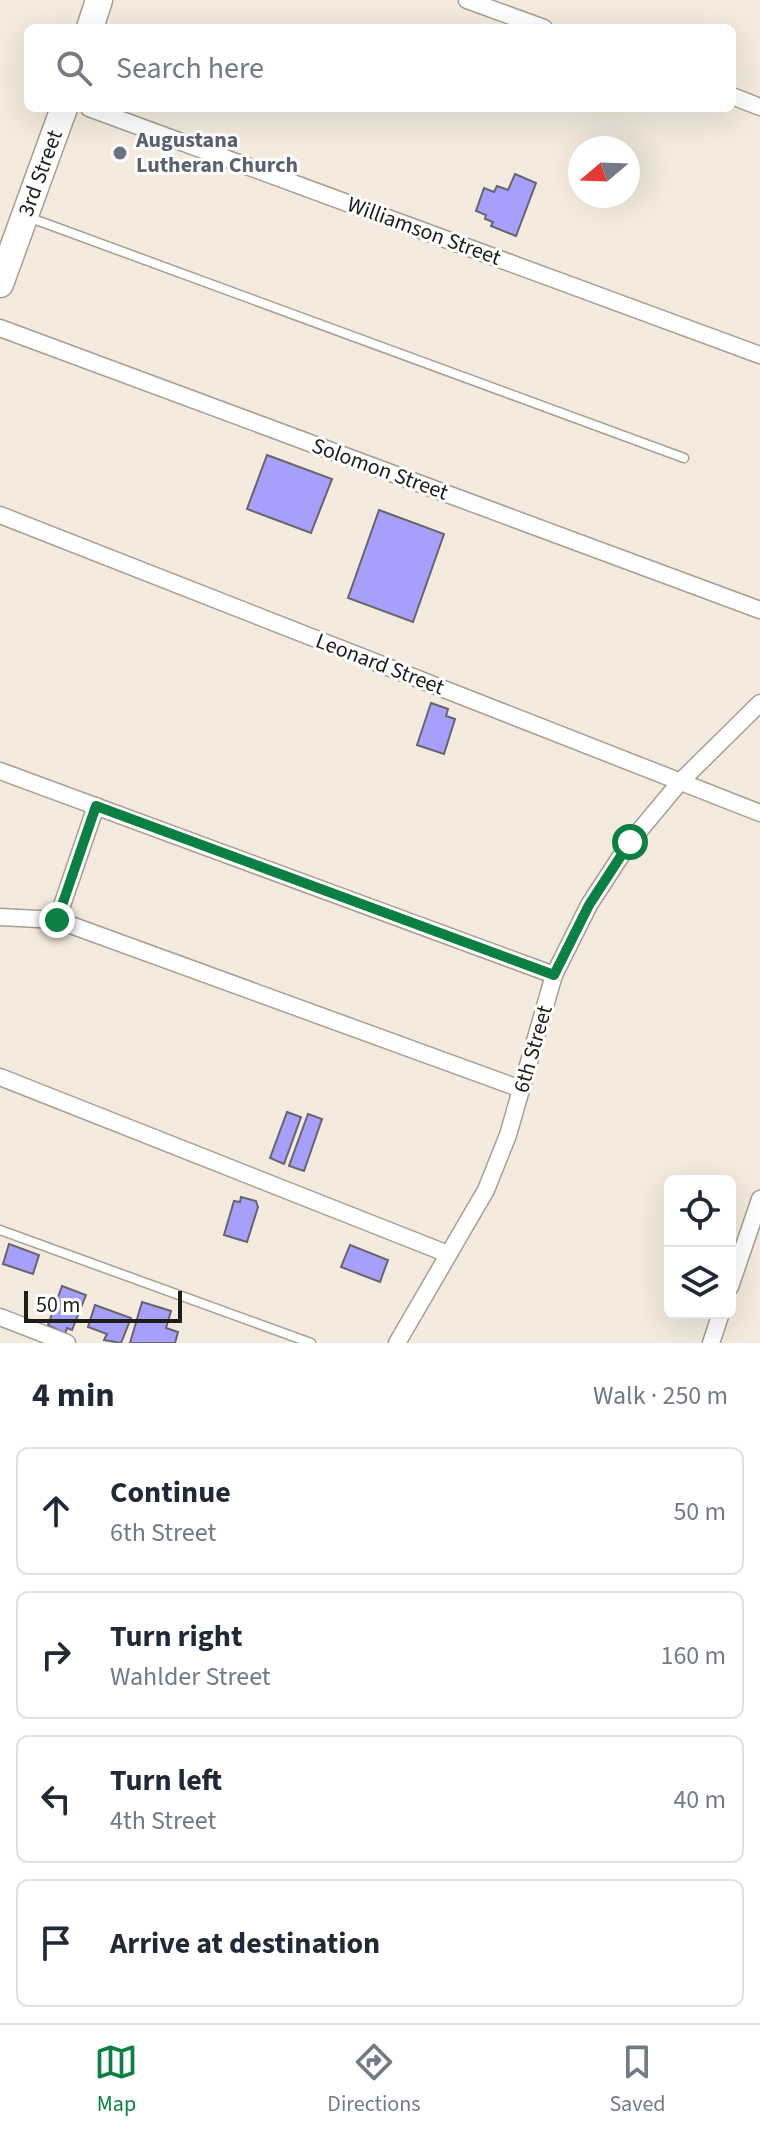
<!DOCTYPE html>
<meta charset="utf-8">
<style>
body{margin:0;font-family:"Source Sans 3",sans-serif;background:#f6f6f7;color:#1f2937}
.controls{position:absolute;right:24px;bottom:24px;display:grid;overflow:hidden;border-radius:12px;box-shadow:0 8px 32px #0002}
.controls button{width:72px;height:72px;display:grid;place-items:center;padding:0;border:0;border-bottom:2px solid #e0e1e3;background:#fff;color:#1f2937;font:40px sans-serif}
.compass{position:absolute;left:568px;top:136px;width:72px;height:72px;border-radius:50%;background:#fff;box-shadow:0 8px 32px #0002;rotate:251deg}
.scale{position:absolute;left:24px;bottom:20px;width:158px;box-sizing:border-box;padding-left:8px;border:4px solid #1f1d18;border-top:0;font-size:22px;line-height:28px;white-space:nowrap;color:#1f1d18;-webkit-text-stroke:6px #fff;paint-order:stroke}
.stop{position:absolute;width:24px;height:24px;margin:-18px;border:6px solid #0b8043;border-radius:50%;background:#fff}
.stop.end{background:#0b8043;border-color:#fff;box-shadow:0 2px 8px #0008}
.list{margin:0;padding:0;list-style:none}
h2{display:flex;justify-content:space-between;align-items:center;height:104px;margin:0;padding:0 32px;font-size:34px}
h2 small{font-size:26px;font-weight:400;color:#747a83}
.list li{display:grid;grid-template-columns:52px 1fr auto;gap:24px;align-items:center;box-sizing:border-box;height:128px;margin:0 16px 16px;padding:0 16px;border:2px solid #e0e1e3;border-radius:12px}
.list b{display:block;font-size:30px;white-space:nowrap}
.list p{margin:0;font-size:26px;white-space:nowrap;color:#747a83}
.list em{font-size:26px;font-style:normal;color:#747a83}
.icon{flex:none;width:44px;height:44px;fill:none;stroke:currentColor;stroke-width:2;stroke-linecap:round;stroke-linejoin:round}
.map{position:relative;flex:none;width:760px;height:1343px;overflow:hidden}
.search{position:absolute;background:#fff;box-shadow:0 8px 32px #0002;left:24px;right:24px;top:24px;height:88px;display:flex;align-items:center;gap:20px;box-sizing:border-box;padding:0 28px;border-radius:12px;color:#747a83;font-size:30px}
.sheet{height:680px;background:#fff}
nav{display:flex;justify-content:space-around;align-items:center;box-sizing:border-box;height:112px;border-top:2px solid #e0e1e3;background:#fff;font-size:22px;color:#747a83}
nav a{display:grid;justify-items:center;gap:4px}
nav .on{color:#0b8043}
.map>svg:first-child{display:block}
</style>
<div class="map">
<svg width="760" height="1343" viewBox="0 0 760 1343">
<rect width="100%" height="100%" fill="#f4ebde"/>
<g fill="#a7a0fa" stroke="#666672" stroke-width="2">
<path d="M 515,174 L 536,183 L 516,236 L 491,226 L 493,222 L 485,219 L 486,215 L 476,211 L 484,188 L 494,192 L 497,186 L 508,190 Z"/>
<path d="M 267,455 L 332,479 L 311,533 L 247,509 Z"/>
<path d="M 379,510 L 444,534 L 413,622 L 348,598 Z"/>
<path d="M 431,703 L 448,709 L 446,716 L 455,719 L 444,754 L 417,745 Z"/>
<path d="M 287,1112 L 301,1117 L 284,1164 L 270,1158 Z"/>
<path d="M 308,1114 L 322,1119 L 304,1171 L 289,1166 Z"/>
<path d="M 241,1197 L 256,1201 L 258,1207 L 247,1242 L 224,1235 L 234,1201 L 240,1202 Z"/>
<path d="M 9,1244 L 39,1255 L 33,1274 L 3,1264 Z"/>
<path d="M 350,1245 L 388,1260 L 380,1282 L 341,1267 Z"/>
<path d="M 62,1286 L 86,1295 L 72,1330 L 67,1328 L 65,1334 L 48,1325 Z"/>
<path d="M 142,1302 L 171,1311 L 166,1328 L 178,1332 L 175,1343 L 130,1343 Z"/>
<path d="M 95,1305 L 131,1318 L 121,1343 L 104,1340 L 107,1334 L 88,1327 Z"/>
</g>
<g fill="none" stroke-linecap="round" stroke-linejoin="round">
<defs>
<g id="lane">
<path d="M 28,217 L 684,458"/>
<path d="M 0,1230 L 311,1343"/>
</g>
<g id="street">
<path d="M 467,0 L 544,28"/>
<path d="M 732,96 L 760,107"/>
<path d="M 89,108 L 760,355"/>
<path d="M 0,328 L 760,610"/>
<path d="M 0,515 L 760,813"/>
<path d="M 0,771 L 554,975"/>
<path d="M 0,917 L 57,920 L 521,1089"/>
<path d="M 57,920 L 96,806"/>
<path d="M 0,1077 L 448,1254"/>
<path d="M 730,1287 L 760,1199"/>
<path d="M 0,1317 L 67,1343"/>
<path d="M 397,1343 L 486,1190 L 508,1135 L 554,975 L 589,905 L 630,842 L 680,782 L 760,703"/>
<path d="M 711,1343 L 721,1313"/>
</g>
<g id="primary">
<path d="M 90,28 L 99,0"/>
<path id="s1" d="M 0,284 L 64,108"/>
</g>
</defs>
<use href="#lane" stroke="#a79f93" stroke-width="11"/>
<use href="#street" stroke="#a79f93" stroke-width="19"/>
<use href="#primary" stroke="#a79f93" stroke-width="29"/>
<use href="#lane" stroke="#fff" stroke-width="8"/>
<use href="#street" stroke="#fff" stroke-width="16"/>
<use href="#primary" stroke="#fff" stroke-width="26"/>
</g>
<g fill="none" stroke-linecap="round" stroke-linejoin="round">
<path stroke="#0b8043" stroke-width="10" d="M 57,920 L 96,806 L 554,975 L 589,905 L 630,842"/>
</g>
<circle fill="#6b7280" stroke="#fff" stroke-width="3" cx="120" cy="153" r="8"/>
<g text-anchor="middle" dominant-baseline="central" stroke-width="6" stroke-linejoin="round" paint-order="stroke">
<g font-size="22" font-weight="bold" fill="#5b616d" stroke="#fff" text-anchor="start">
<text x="136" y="140">Augustana<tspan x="136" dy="25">Lutheran Church</tspan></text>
</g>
<g font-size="22" fill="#1f1d18" stroke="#fff">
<text stroke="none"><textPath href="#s1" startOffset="118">3rd Street</textPath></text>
<text transform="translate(424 231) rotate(20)">Williamson Street</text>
<text transform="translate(380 469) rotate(20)">Solomon Street</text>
<text transform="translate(380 664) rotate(21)">Leonard Street</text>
<text transform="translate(533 1049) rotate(-74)">6th Street</text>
</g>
</g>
</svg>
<div class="controls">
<button><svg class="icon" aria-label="locate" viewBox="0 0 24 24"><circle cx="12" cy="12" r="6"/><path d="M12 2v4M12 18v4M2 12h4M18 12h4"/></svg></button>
<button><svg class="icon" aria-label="layers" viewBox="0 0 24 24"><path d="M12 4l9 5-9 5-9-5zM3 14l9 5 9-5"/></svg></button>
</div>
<svg class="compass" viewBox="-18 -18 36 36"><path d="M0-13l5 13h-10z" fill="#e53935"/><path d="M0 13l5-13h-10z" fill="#747a83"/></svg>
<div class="scale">50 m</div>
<div class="stop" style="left:630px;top:842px"></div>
<div class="stop end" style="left:57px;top:920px"></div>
<div class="search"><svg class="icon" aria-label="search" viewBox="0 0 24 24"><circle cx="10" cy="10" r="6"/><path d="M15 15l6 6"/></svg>Search here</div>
</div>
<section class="sheet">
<h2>4 min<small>Walk · 250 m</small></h2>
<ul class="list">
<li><svg class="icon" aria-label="ahead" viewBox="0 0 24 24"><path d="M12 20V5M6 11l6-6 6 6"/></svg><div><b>Continue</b><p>6th Street</p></div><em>50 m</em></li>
<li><svg class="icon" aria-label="right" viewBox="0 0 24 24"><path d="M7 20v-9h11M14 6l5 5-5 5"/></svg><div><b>Turn right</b><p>Wahlder Street</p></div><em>160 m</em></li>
<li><svg class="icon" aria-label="left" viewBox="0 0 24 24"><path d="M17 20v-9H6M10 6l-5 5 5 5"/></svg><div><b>Turn left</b><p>4th Street</p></div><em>40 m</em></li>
<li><svg class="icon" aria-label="arrive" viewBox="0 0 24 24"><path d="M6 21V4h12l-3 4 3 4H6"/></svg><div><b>Arrive at destination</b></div></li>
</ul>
</section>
<nav>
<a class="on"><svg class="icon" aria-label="map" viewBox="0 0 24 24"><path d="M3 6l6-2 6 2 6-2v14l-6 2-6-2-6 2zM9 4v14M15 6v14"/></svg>Map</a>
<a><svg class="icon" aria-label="directions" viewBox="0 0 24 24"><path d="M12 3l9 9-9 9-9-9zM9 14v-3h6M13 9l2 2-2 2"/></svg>Directions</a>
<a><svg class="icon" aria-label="saved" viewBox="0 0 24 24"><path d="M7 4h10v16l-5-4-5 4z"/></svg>Saved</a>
</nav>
